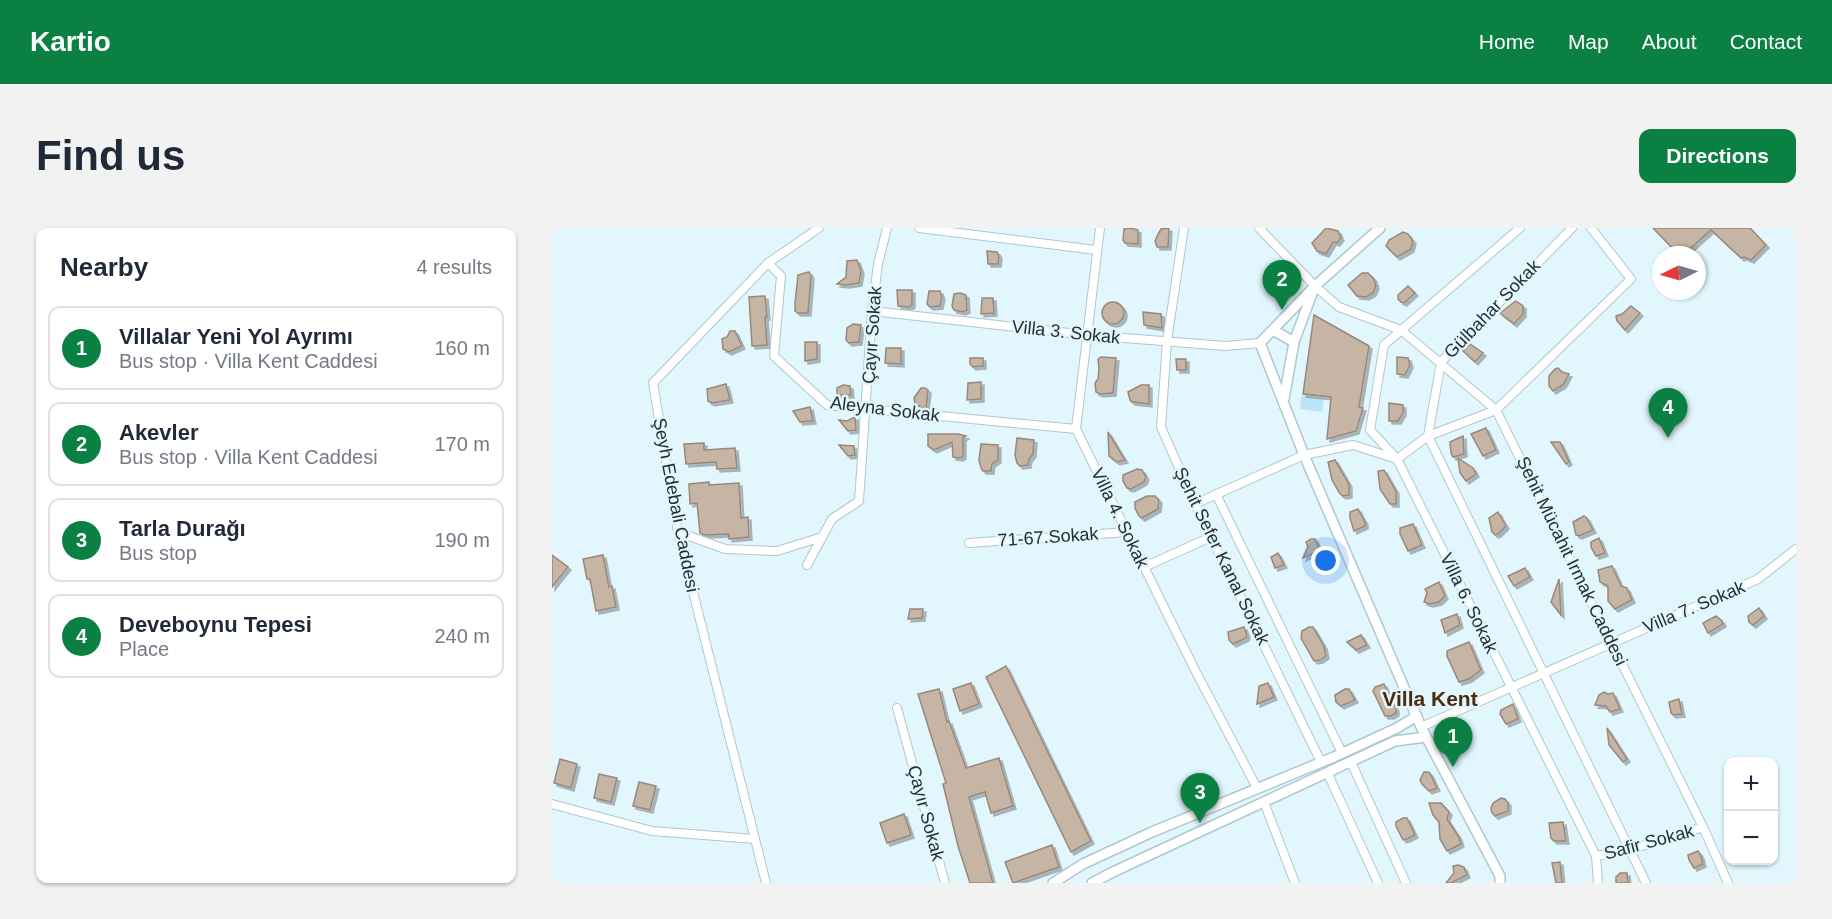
<!DOCTYPE html>
<meta charset="utf-8">
<style>
body{margin:0;font-family:Helvetica,sans-serif;background:#f2f2f3;color:#1f2937}
.controls{position:absolute;right:18px;bottom:18px;display:grid;overflow:hidden;border-radius:12px;box-shadow:0 2px 4px #0004}
.controls button{width:54px;height:54px;display:grid;place-items:center;padding:0;border:0;border-bottom:2px solid #e0e1e3;background:#fff;color:#1f2937;font:30px sans-serif}
.compass{position:absolute;left:1100px;top:18px;width:54px;height:54px;border-radius:50%;background:#fff;box-shadow:0 2px 4px #0004;rotate:265deg}
.you{position:absolute;left:774px;top:333px;width:21px;height:21px;margin:-15px;border:4px solid #fff;border-radius:50%;background:#1a73e8;box-shadow:0 0 0 9px #1a73e833}
.badge{display:grid;place-items:center;width:39px;height:39px;border-radius:50%;background:#0b8043;color:#fff;font-size:20px;font-weight:700}
.pin{position:absolute;translate:-50% -50px;filter:drop-shadow(0 2px 3px #0008)}
.pin::after{content:'';position:absolute;top:32px;width:21px;height:18px;background:inherit;clip-path:polygon(0 0,100% 0,50% 100%)}
.list{margin:0;padding:0;list-style:none}
h2{display:flex;justify-content:space-between;align-items:center;height:78px;margin:0;padding:0 24px;font-size:26px}
h2 small{font-size:20px;font-weight:400;color:#747a83}
.list li{display:grid;grid-template-columns:39px 1fr auto;gap:18px;align-items:center;box-sizing:border-box;height:84px;margin:0 12px 12px;padding:0 12px;border:2px solid #e0e1e3;border-radius:12px}
.list b{display:block;font-size:22px;white-space:nowrap}
.list p{margin:0;font-size:20px;white-space:nowrap;color:#747a83}
.list em{font-size:20px;font-style:normal;color:#747a83}
.map{position:relative;flex:none;width:1244px;height:655px;overflow:hidden;border-radius:12px}
header{display:flex;align-items:center;gap:36px;box-sizing:border-box;height:84px;padding:0 30px;background:#0b8043;color:#fff}
header strong{font-size:28px}
nav{display:flex;gap:33px;margin-inline-start:auto;font-size:21px}
.intro{display:flex;align-items:center;justify-content:space-between;box-sizing:border-box;height:144px;padding:0 36px}
h1{margin:0;font-size:42px}
.button{padding:15px 27px;border-radius:12px;background:#0b8043;color:#fff;font-size:21px;font-weight:700}
main{display:flex;gap:36px;padding:0 36px}
aside{flex:1;background:#fff;border-radius:12px;box-shadow:0 2px 4px #0004}
.map>svg:first-child{display:block}
</style>
<header>
<strong>Kartio</strong>
<nav><a>Home</a><a>Map</a><a>About</a><a>Contact</a></nav>
</header>
<div class="intro"><h1>Find us</h1><a class="button">Directions</a></div>
<main>
<aside>
<h2>Nearby<small>4 results</small></h2>
<ul class="list">
<li><span class="badge">1</span><div><b>Villalar Yeni Yol Ayrımı</b><p>Bus stop · Villa Kent Caddesi</p></div><em>160 m</em></li>
<li><span class="badge">2</span><div><b>Akevler</b><p>Bus stop · Villa Kent Caddesi</p></div><em>170 m</em></li>
<li><span class="badge">3</span><div><b>Tarla Durağı</b><p>Bus stop</p></div><em>190 m</em></li>
<li><span class="badge">4</span><div><b>Deveboynu Tepesi</b><p>Place</p></div><em>240 m</em></li>
</ul>
</aside>
<div class="map">
<svg width="1244" height="655" viewBox="0 0 1244 655">
<defs>
<filter id="shadow"><feDropShadow dx="3" dy="3" stdDeviation="0" flood-color="#0004"/></filter>
</defs>
<rect width="100%" height="100%" fill="#e2f6fe"/>
<path fill="#b9e6f8" d="M 749,168 L 772,171 L 770,184 L 748,181 Z"/>
<g fill="#c6b5a5" stroke="#998879" stroke-width="1.5" filter="url(#shadow)">
<path d="M 578,0 L 586,2 L 586,16 L 573,15 L 571,12 L 572,1 Z"/>
<path d="M 617,0 L 616,19 L 605,19 L 603,13 L 606,6 L 609,1 Z"/>
<path d="M 774,0 L 786,3 L 789,10 L 785,15 L 781,14 L 774,26 L 765,23 L 760,15 Z"/>
<path d="M 1101,0 L 1198,0 L 1214,17 L 1199,32 L 1192,29 L 1189,30 L 1159,2 L 1131,27 L 1127,27 Z"/>
<path d="M 851,4 L 856,6 L 861,13 L 859,21 L 845,29 L 834,18 L 837,12 Z"/>
<path d="M 435,23 L 445,24 L 447,28 L 446,36 L 436,36 Z"/>
<path d="M 305,32 L 309,43 L 307,55 L 294,57 L 285,56 L 294,49 L 295,33 Z"/>
<path d="M 257,44 L 259,48 L 256,85 L 246,85 L 243,83 L 243,75 L 246,47 Z"/>
<path d="M 810,45 L 816,45 L 822,51 L 824,58 L 821,65 L 814,69 L 805,68 L 796,57 Z"/>
<path d="M 856,58 L 863,65 L 852,75 L 849,74 L 846,71 L 846,67 Z"/>
<path d="M 345,62 L 360,62 L 360,77 L 357,79 L 346,78 Z"/>
<path d="M 377,63 L 388,63 L 390,69 L 388,78 L 378,79 L 375,76 Z"/>
<path d="M 408,65 L 414,67 L 415,82 L 411,84 L 402,82 L 400,78 L 402,66 Z"/>
<path d="M 213,68 L 215,89 L 213,89 L 215,117 L 200,118 L 197,69 Z"/>
<path d="M 430,70 L 441,70 L 442,85 L 429,86 Z"/>
<path d="M 964,73 L 971,78 L 971,86 L 962,96 L 948,85 Z"/>
<circle cx="561" cy="85" r="11"/>
<path d="M 1079,78 L 1088,85 L 1073,102 L 1065,93 L 1064,88 L 1070,86 Z"/>
<path d="M 591,84 L 609,86 L 610,100 L 592,97 Z"/>
<path d="M 762,87 L 817,118 L 807,179 L 811,180 L 804,203 L 775,211 L 779,169 L 751,166 Z"/>
<path d="M 301,96 L 309,97 L 307,114 L 297,115 L 294,112 L 295,100 Z"/>
<path d="M 178,103 L 183,103 L 190,118 L 177,124 L 171,121 L 170,111 L 175,109 Z"/>
<path d="M 253,114 L 265,114 L 265,131 L 253,133 Z"/>
<path d="M 918,116 L 931,125 L 923,134 L 911,123 Z"/>
<path d="M 334,120 L 349,120 L 349,136 L 333,135 Z"/>
<path d="M 549,129 L 564,130 L 561,165 L 548,166 L 544,164 L 543,155 L 546,151 L 547,140 L 546,131 Z"/>
<path d="M 845,129 L 856,130 L 858,137 L 853,147 L 845,146 Z"/>
<path d="M 418,130 L 431,130 L 431,138 L 421,139 L 418,136 Z"/>
<path d="M 624,131 L 634,131 L 634,142 L 625,142 Z"/>
<path d="M 1006,140 L 1010,144 L 1017,146 L 1011,157 L 1001,163 L 997,158 L 997,148 L 1003,141 Z"/>
<path d="M 429,154 L 429,171 L 415,172 L 416,155 Z"/>
<path d="M 174,156 L 178,172 L 160,175 L 156,173 L 155,161 Z"/>
<path d="M 291,157 L 298,158 L 299,167 L 285,167 L 285,160 Z"/>
<path d="M 589,157 L 597,157 L 597,176 L 580,174 L 578,172 L 576,164 Z"/>
<path d="M 369,160 L 373,160 L 376,162 L 374,181 L 370,180 L 363,175 L 362,170 Z"/>
<path d="M 837,175 L 851,177 L 851,185 L 846,193 L 837,193 Z"/>
<path d="M 258,179 L 261,193 L 248,194 L 241,183 Z"/>
<path d="M 303,189 L 304,202 L 296,203 L 287,192 L 295,193 Z"/>
<path d="M 934,200 L 944,222 L 931,228 L 919,206 Z"/>
<path d="M 556,204 L 573,232 L 565,234 L 557,228 Z"/>
<path d="M 376,206 L 406,206 L 414,208 L 411,210 L 411,228 L 408,230 L 401,229 L 400,214 L 382,222 L 376,218 Z"/>
<path d="M 911,208 L 912,226 L 901,229 L 899,225 L 898,214 Z"/>
<path d="M 465,210 L 482,212 L 481,226 L 477,231 L 476,237 L 468,238 L 465,235 L 463,227 Z"/>
<path d="M 999,214 L 1008,214 L 1017,234 L 1014,236 Z"/>
<path d="M 152,215 L 152,222 L 183,220 L 185,240 L 165,241 L 164,234 L 134,236 L 132,216 Z"/>
<path d="M 429,216 L 446,217 L 446,232 L 440,236 L 439,243 L 431,243 L 429,240 L 427,232 Z"/>
<path d="M 287,217 L 302,218 L 303,227 L 296,228 Z"/>
<path d="M 906,230 L 921,240 L 924,246 L 914,253 L 908,245 Z"/>
<path d="M 783,232 L 797,256 L 797,267 L 791,268 L 788,266 L 780,252 L 776,234 Z"/>
<path d="M 585,241 L 590,242 L 594,249 L 592,254 L 579,261 L 575,260 L 571,253 L 571,247 Z"/>
<path d="M 832,242 L 844,263 L 844,276 L 838,276 L 828,261 L 826,243 Z"/>
<path d="M 157,254 L 157,257 L 187,255 L 189,290 L 196,289 L 197,309 L 177,311 L 177,306 L 153,307 L 148,305 L 145,275 L 138,276 L 137,256 Z"/>
<path d="M 595,268 L 603,268 L 607,272 L 606,281 L 590,290 L 587,288 L 583,280 L 583,274 Z"/>
<path d="M 806,281 L 813,294 L 813,298 L 802,303 L 798,290 L 798,284 Z"/>
<path d="M 946,284 L 954,298 L 946,306 L 943,307 L 940,304 L 937,290 Z"/>
<path d="M 1032,288 L 1035,290 L 1041,302 L 1027,308 L 1024,307 L 1021,294 Z"/>
<path d="M 861,296 L 870,317 L 856,323 L 848,306 L 848,300 Z"/>
<path d="M 1047,310 L 1053,325 L 1044,328 L 1039,319 L 1039,314 Z"/>
<path d="M 759,311 L 763,311 L 768,322 L 751,330 L 756,319 L 754,314 Z"/>
<path d="M 726,325 L 732,337 L 723,340 L 719,329 Z"/>
<path d="M 0,327 L 16,339 L 0,359 Z"/>
<path d="M 51,327 L 57,359 L 60,358 L 64,379 L 44,383 L 38,351 L 35,351 L 31,331 Z"/>
<path d="M 1060,338 L 1069,358 L 1075,360 L 1080,372 L 1063,381 L 1056,373 L 1056,358 L 1048,354 L 1046,342 Z"/>
<path d="M 973,340 L 978,349 L 962,358 L 956,348 Z"/>
<path d="M 1007,351 L 1009,387 L 999,374 Z"/>
<path d="M 887,354 L 893,368 L 887,374 L 878,376 L 872,374 L 875,365 L 873,361 Z"/>
<path d="M 1207,380 L 1212,388 L 1201,397 L 1197,394 L 1196,388 Z"/>
<path d="M 358,381 L 371,381 L 370,390 L 356,391 Z"/>
<path d="M 905,386 L 908,397 L 893,405 L 889,392 Z"/>
<path d="M 1164,388 L 1170,393 L 1171,396 L 1156,405 L 1151,395 Z"/>
<path d="M 692,399 L 695,407 L 694,410 L 681,416 L 677,412 L 676,404 Z"/>
<path d="M 757,399 L 761,399 L 772,418 L 774,428 L 768,432 L 762,433 L 749,410 L 750,403 Z"/>
<path d="M 809,407 L 815,417 L 804,422 L 795,414 Z"/>
<path d="M 917,414 L 929,442 L 917,451 L 907,454 L 895,428 L 895,423 Z"/>
<path d="M 454,438 L 539,613 L 519,624 L 434,449 Z"/>
<path d="M 419,455 L 427,476 L 408,483 L 401,461 Z"/>
<path d="M 716,455 L 722,469 L 705,476 L 707,458 Z"/>
<path d="M 832,456 L 844,481 L 844,485 L 839,488 L 833,488 L 821,463 L 823,459 Z"/>
<path d="M 387,461 L 395,494 L 397,493 L 414,540 L 447,530 L 461,578 L 439,585 L 433,564 L 417,569 L 441,655 L 418,655 L 406,618 L 391,556 L 394,555 L 366,466 Z"/>
<path d="M 793,461 L 797,461 L 803,472 L 789,478 L 784,474 L 783,467 Z"/>
<path d="M 1052,464 L 1056,466 L 1061,465 L 1068,481 L 1058,484 L 1054,478 L 1043,477 L 1047,467 Z"/>
<path d="M 1127,471 L 1130,486 L 1121,487 L 1119,485 L 1117,474 Z"/>
<path d="M 961,476 L 966,491 L 954,496 L 948,486 L 949,482 Z"/>
<path d="M 1055,500 L 1075,531 L 1071,534 L 1057,517 Z"/>
<path d="M 8,531 L 25,536 L 19,560 L 2,555 Z"/>
<path d="M 872,544 L 876,544 L 878,545 L 885,560 L 877,563 L 870,556 L 868,552 Z"/>
<path d="M 47,546 L 65,550 L 59,574 L 42,570 Z"/>
<path d="M 87,554 L 104,558 L 98,582 L 81,578 Z"/>
<path d="M 949,570 L 953,571 L 956,575 L 956,583 L 943,588 L 940,585 L 939,580 L 941,575 Z"/>
<path d="M 877,575 L 889,575 L 897,584 L 895,591 L 907,609 L 909,616 L 895,623 L 888,611 L 887,594 L 881,587 Z"/>
<path d="M 352,586 L 359,607 L 335,615 L 328,595 Z"/>
<path d="M 851,590 L 855,590 L 863,607 L 855,611 L 851,612 L 844,598 L 844,594 Z"/>
<path d="M 1011,594 L 1014,613 L 1002,613 L 999,610 L 997,595 Z"/>
<path d="M 500,617 L 507,639 L 461,655 L 453,634 Z"/>
<path d="M 1146,623 L 1149,628 L 1151,636 L 1142,640 L 1137,632 L 1136,627 Z"/>
<path d="M 1008,634 L 1010,655 L 1004,655 L 1000,635 Z"/>
<path d="M 906,637 L 912,639 L 915,647 L 899,655 L 894,655 L 902,645 L 901,638 Z"/>
<path d="M 1068,645 L 1075,645 L 1076,655 L 1064,655 L 1064,649 Z"/>
</g>
<g fill="none" stroke-linecap="round" stroke-linejoin="round">
<defs>
<g id="minor">
<path d="M 367,0 L 544,22"/>
<path d="M 548,0 L 524,201 L 644,444 L 705,560"/>
<path d="M 632,0 L 615,113 L 609,199 L 643,276 L 769,534"/>
<path d="M 968,0 L 832,117 L 818,202 L 845,231 L 1044,628 L 1046,655"/>
<path d="M 1020,0 L 889,134 L 876,208 L 1094,655"/>
<path d="M 1039,0 L 1079,51 L 944,182 L 1151,599 L 1176,655"/>
<path d="M 216,35 L 229,48 L 222,128 L 275,177 L 524,201"/>
<path d="M 320,83 L 535,107 L 673,118 L 708,115"/>
<path d="M 664,266 L 790,525"/>
<path d="M 643,276 L 752,227 L 801,217 L 845,231 L 876,208 L 944,182 L 849,102 L 787,79 L 763,58 L 707,0"/>
<path d="M 126,304 L 173,321 L 225,323 L 270,309"/>
<path d="M 417,315 L 575,304"/>
<path d="M 255,337 L 280,291 L 307,273 L 320,83 L 326,36 L 335,0"/>
<path d="M 592,339 L 661,308"/>
<path d="M 345,480 L 393,655"/>
<path d="M 869,499 L 1206,351 L 1244,321"/>
<path d="M 799,534 L 854,655"/>
<path d="M 776,546 L 826,655"/>
<path d="M 712,574 L 743,655"/>
<path d="M 0,576 L 100,603 L 203,611"/>
<path d="M 1044,628 L 1077,622 L 1151,599"/>
<path d="M 214,655 L 126,304 L 101,155 L 216,35 L 267,0"/>
</g>
<g id="tertiary">
<path d="M 828,0 L 763,58 L 708,115 L 752,227 L 869,499 L 948,648 L 948,655"/>
<path d="M 721,102 L 742,114"/>
<path d="M 732,171 L 742,114 L 761,63"/>
<path d="M 501,655 L 531,636 L 600,604 L 782,529 L 845,500 L 865,488"/>
<path d="M 540,655 L 561,644 L 843,513 L 874,509"/>
</g>
</defs>
<use href="#minor" stroke="#aec7d1" stroke-width="10"/>
<use href="#tertiary" stroke="#aec7d1" stroke-width="12"/>
<use href="#minor" stroke="#fff" stroke-width="8"/>
<use href="#tertiary" stroke="#fff" stroke-width="9"/>
</g>
<g text-anchor="middle" dominant-baseline="central" stroke-width="5" stroke-linejoin="round" paint-order="stroke">
<g font-size="18" fill="#252e32" stroke="#e2f6fe">
<text transform="translate(940 81) rotate(-46)">Gülbahar Sokak</text>
<text transform="translate(514 104) rotate(6)">Villa 3. Sokak</text>
<text transform="translate(320 107) rotate(-86)">Çayır Sokak</text>
<text transform="translate(333 181) rotate(7)">Aleyna Sokak</text>
<text transform="translate(124 277) rotate(79)">Şeyh Edebali Caddesi</text>
<text transform="translate(568 290) rotate(64)">Villa 4. Sokak</text>
<text transform="translate(496 309) rotate(-4)">71-67.Sokak</text>
<text transform="translate(670 328) rotate(64)">Şehit Sefer Kanal Sokak</text>
<text transform="translate(1020 333) rotate(64)">Şehit Mücahit Irmak Caddesi</text>
<text transform="translate(917 375) rotate(64)">Villa 6. Sokak</text>
<text transform="translate(1142 379) rotate(-23)">Villa 7. Sokak</text>
<text transform="translate(374 585) rotate(75)">Çayır Sokak</text>
<text transform="translate(1097 614) rotate(-15)">Safir Sokak</text>
</g>
<g font-size="21" font-weight="bold" fill="#492d0e" stroke="#e2f6fe">
<text x="878" y="470">Villa Kent</text>
</g>
</g>
</svg>
<div class="controls">
<button>+</button>
<button>−</button>
</div>
<svg class="compass" viewBox="-18 -18 36 36"><path d="M0-13l5 13h-10z" fill="#e53935"/><path d="M0 13l5-13h-10z" fill="#747a83"/></svg>
<div class="you"></div>
<div class="pin badge" style="left:901px;top:539px">1</div>
<div class="pin badge" style="left:730px;top:82px">2</div>
<div class="pin badge" style="left:648px;top:595px">3</div>
<div class="pin badge" style="left:1116px;top:210px">4</div>
</div>
</main>
